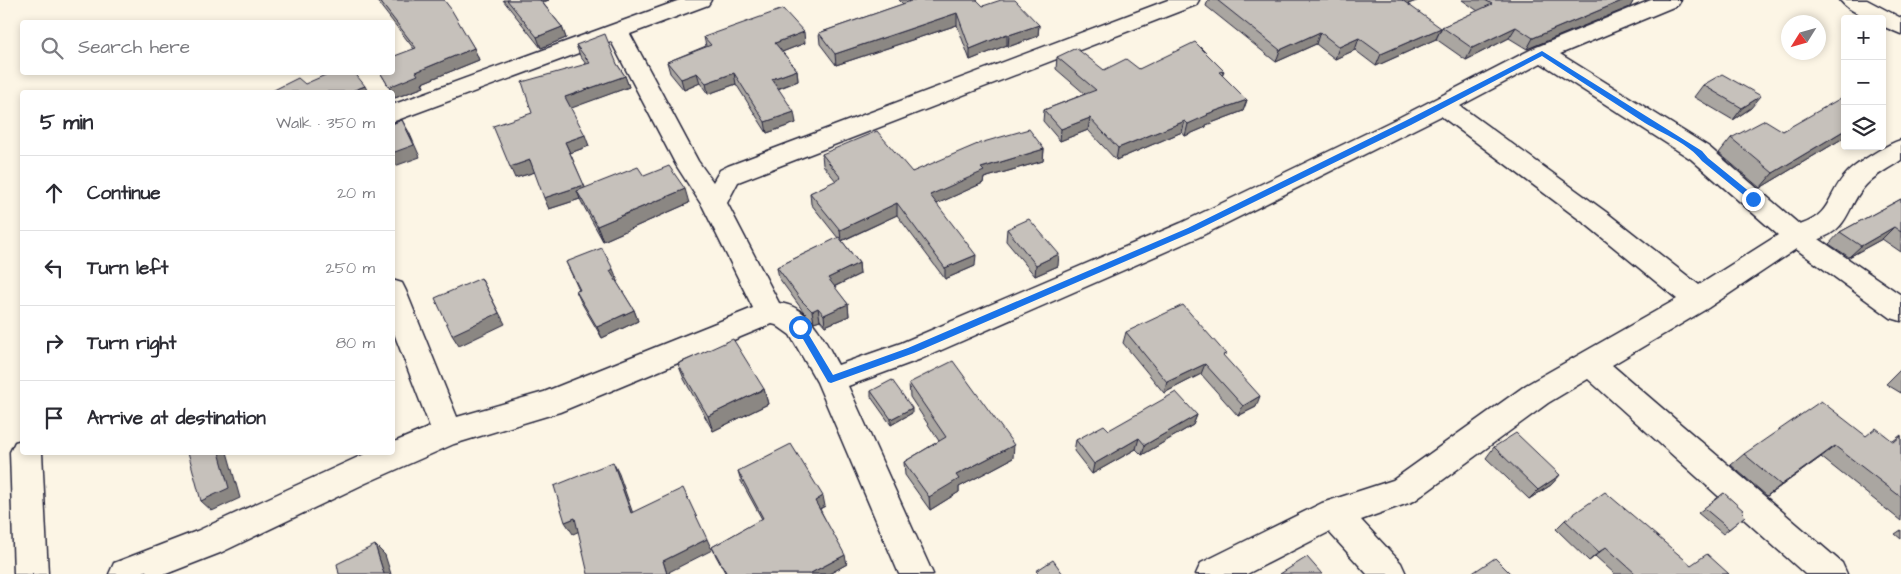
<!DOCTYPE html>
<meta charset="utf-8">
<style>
body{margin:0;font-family:"Architects Daughter",sans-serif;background:#f7f7f7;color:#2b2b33}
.controls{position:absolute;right:15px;top:15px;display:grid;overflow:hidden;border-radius:5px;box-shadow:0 2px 8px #0003}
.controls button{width:45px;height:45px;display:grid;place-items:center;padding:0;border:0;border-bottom:1px solid #e1e1e2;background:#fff;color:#2b2b33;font:25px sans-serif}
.compass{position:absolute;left:1781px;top:15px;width:45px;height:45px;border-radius:50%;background:#fff;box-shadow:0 2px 8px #0003;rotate:233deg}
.stop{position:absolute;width:15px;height:15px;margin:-11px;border:4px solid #1a73e8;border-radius:50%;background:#fff}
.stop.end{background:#1a73e8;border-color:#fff;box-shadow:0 1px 5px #0008}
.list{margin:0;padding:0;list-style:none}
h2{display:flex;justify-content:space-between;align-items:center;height:65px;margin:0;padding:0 20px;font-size:21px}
h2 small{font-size:16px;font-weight:400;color:#7c7c81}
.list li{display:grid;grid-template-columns:32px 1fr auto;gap:15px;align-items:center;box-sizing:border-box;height:75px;padding:0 20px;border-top:1px solid #e1e1e2}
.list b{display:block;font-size:19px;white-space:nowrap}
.list em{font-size:16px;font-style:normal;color:#7c7c81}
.icon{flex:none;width:28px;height:28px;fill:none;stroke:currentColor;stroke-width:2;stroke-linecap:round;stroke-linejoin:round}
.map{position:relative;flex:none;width:1901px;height:574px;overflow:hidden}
.search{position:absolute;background:#fff;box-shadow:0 2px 8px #0003;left:20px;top:20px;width:375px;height:55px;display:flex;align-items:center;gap:12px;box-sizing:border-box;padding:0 18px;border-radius:5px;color:#7c7c81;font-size:19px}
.panel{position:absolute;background:#fff;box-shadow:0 2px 8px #0003;left:20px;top:90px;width:375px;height:365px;border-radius:5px}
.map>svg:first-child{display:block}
</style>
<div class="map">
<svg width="1901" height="574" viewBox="0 0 1901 574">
<rect width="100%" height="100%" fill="#fcf5e5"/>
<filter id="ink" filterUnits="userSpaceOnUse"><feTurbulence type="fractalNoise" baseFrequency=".02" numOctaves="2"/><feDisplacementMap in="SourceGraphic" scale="10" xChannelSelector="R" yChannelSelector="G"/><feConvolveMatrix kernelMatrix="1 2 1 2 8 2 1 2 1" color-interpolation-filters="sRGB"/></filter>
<g filter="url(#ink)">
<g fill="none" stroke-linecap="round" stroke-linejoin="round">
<defs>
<g id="minor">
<path d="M 680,0 L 711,0 L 708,5 L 630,34 L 698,161 L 713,182 L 720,170 L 728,166 L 1168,0 L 1199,0 L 1196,5 L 738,182 L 727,203 L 779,303 C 810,306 825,341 838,365 L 901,343 L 1181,223 L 1400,117 L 1534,48 L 1651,0 L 1681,0 L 1678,5 L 1560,54 L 1709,147 L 1800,225 C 1833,214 1827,193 1848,172 C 1857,163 1889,143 1901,140 L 1901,160 C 1890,168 1875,175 1866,185 C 1846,206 1851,228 1819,239 L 1901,295 L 1901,321 L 1891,318 L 1796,249 L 1708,308 L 1612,365 L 1842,563 L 1847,574 L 1805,574 L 1588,379 L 1548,403 L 1414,501 L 1361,520 L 1401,563 L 1406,574 L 1367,574 L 1329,532 L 1247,574 L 1196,574 L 1201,563 L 1322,503 L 1393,480 L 1526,385 L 1677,299 L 1588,226 L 1441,116 L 1199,237 L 921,359 L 848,386 L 933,574 L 899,574 L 817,382 L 790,335 L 776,325 L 772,324 L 560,412 L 454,444 L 366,483 L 220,553 L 166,574 L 109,574 L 114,563 L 197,531 L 369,452 L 392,452 L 392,443 L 430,427 L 392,328 L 392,280 L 402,283 L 406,291 L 457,417 L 544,392 L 753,308 L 703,207 L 676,165 L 611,41 L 392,122 L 392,105 ZM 1541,63 L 1691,159 L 1778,235 L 1699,285 L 1606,212 L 1460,106 Z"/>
<path d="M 1840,0 L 1867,0 L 1901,18 L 1901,34 L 1882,26 L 1882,19 C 1868,19 1849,12 1840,0 Z"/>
<path d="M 22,440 L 22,452 L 42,452 L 48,574 L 14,574 L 10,452 L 15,442 Z"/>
</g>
</defs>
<use href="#minor" stroke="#22223b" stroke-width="3"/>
<use href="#minor" fill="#fcf5e5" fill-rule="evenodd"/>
</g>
<g fill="#aaa6a1" stroke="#22223b">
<path d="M 376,0 L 444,0 L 474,48 L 479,60 L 422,83 L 424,87 L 395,98 L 392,94 L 392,92 L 380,72 L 414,49 Z"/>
<path d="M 503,0 L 549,0 L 542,2 L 562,27 L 566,38 L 541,48 Z"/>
<path d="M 899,0 L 977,0 L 983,6 L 1039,25 L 1038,36 L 1008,47 L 1007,45 L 970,60 L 957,25 L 836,65 L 820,44 L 819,33 L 903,4 Z"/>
<path d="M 1208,0 L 1419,0 L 1408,4 L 1436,39 L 1376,66 L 1355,50 L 1335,59 L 1316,44 L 1276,62 L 1206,6 Z"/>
<path d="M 1462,0 L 1634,0 L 1630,7 L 1527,49 L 1509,38 L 1466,60 L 1436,39 L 1442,27 L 1478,11 Z"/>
<path d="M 704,37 L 805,43 L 782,52 L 797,70 L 798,81 L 778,89 L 796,123 L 767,133 L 736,84 L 708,94 L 700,83 L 684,90 L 670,73 L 667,62 L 706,46 Z"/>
<path d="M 576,45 L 617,64 L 625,76 L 629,87 L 570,108 L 589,146 L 570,153 L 585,188 L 644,176 L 689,203 L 603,241 L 583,205 L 580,199 L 549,209 L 535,172 L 515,178 L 532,113 L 586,64 L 580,56 Z"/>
<path d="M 1057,57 L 1104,70 L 1139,69 L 1224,71 L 1222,76 L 1247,100 L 1243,111 L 1206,125 L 1206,127 L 1185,136 L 1182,132 L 1116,160 L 1088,130 L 1060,141 L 1043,121 L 1044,110 L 1085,94 L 1056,69 Z"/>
<path d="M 1703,85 L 1751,108 L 1733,120 L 1694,97 Z"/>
<path d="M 1845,101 L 1845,137 L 1760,188 L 1719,153 L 1731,138 L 1783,131 Z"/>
<path d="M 1044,149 L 1043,161 L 984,178 L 983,183 L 936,204 L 975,266 L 945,279 L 897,215 L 842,241 L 859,263 L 860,274 L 834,287 L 848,304 L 849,316 L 825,326 L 820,320 L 814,322 L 803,311 L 779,278 L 777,267 L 838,238 L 811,204 L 810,193 L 836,181 L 823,165 L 822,154 L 912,172 Z"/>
<path d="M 1901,199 L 1901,252 L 1882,239 L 1849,257 L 1829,244 L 1840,232 Z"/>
<path d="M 1007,229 L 1058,266 L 1035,276 L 1006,241 Z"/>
<path d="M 566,262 L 618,281 L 616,281 L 634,310 L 638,321 L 602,338 L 581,302 L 576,291 L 579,290 Z"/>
<path d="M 1126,332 L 1224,357 L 1256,407 L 1238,416 L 1201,374 L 1164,393 L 1123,343 Z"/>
<path d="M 678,364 L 764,389 L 768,404 L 713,431 L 684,379 Z"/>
<path d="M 1901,369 L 1901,393 L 1886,384 Z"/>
<path d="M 909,383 L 1013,458 L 959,487 L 959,492 L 930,510 L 905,475 L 904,462 L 939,441 L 910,397 Z"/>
<path d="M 871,391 L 912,413 L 891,425 L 871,397 Z"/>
<path d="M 1197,415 L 1193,425 L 1142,455 L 1136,449 L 1092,474 L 1074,451 L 1076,440 Z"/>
<path d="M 1901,435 L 1901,521 L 1821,457 L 1767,496 L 1731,465 L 1744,454 L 1866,436 L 1893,441 Z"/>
<path d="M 1494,447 L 1560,475 L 1551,485 L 1529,499 L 1486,458 Z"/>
<path d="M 738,471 L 825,506 L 820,509 L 847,564 L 829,574 L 726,574 L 716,556 L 712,547 L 762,519 L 741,481 Z"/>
<path d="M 1724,493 L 1745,516 L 1723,534 L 1698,513 Z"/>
<path d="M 1565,520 L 1691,565 L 1729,574 L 1615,574 L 1595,556 L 1589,561 L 1556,529 Z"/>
<path d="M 1901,530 L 1901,539 L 1895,534 Z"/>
</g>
<g fill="#8b8783" stroke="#22223b">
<path d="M 537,0 L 549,0 L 538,4 Z"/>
<path d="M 1398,0 L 1419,0 L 1394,9 Z"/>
<path d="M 1624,0 L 1634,0 L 1630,7 L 1527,49 L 1533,38 Z"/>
<path d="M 957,13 L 957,25 L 836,65 L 835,54 Z"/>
<path d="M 1039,25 L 1038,36 L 1008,47 L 1009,35 Z"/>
<path d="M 562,27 L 566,38 L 541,48 L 537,37 Z"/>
<path d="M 1516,27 L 1509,38 L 1466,60 L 1472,48 Z"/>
<path d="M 1441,28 L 1436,39 L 1376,66 L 1381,54 Z"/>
<path d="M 804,32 L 805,43 L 777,54 L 775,43 Z"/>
<path d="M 1320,32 L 1316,44 L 1276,62 L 1280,50 Z"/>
<path d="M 1007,34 L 1007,45 L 970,60 L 970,49 Z"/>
<path d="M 1359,38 L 1355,50 L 1335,59 L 1339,47 Z"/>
<path d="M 474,48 L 479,60 L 422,83 L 424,87 L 395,98 L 389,87 L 416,72 Z"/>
<path d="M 797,70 L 798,81 L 774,90 L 772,79 Z"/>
<path d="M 697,73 L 700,83 L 684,90 L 681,79 Z"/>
<path d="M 734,73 L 736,84 L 708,94 L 706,83 Z"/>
<path d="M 625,76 L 629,87 L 569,109 L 565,97 Z"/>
<path d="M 365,86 L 368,92 L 349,92 Z"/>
<path d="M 1761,96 L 1751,108 L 1733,120 L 1742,108 Z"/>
<path d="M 1247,100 L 1243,111 L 1206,125 L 1206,127 L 1185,136 L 1188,124 L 1207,114 Z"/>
<path d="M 794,112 L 796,123 L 767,133 L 765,122 Z"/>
<path d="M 1090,118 L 1088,130 L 1060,141 L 1061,129 Z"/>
<path d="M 402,120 L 409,132 L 420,157 L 392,167 L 392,153 Z"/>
<path d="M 1185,121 L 1182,132 L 1116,160 L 1118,148 Z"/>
<path d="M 1845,130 L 1845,137 L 1760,188 L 1773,173 Z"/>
<path d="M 585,135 L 589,146 L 570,153 L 565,142 Z"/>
<path d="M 1044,149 L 1043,161 L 984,178 L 983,183 L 930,207 L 930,195 L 981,168 Z"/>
<path d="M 530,160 L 535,172 L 515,178 L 510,167 Z"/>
<path d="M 584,185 L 589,196 L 577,191 L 580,199 L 549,209 L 544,198 Z"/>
<path d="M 685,189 L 689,203 L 603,241 L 597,226 Z"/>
<path d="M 897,203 L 897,215 L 841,241 L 840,230 Z"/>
<path d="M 1894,227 L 1882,239 L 1849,257 L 1861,246 Z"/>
<path d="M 1059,254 L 1058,266 L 1035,276 L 1036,265 Z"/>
<path d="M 976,255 L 975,266 L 945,279 L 945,268 Z"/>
<path d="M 859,263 L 860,274 L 829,289 L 828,278 Z"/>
<path d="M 613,269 L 618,281 L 615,282 L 610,271 Z"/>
<path d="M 481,278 L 505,324 L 459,346 L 452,335 Z"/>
<path d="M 848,304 L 849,316 L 825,326 L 824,315 Z"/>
<path d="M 818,308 L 820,320 L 814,322 L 812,311 Z"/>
<path d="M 634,310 L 638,321 L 602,338 L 597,327 Z"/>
<path d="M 1205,364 L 1201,374 L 1164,393 L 1167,382 Z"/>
<path d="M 764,389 L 768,404 L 713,431 L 708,416 Z"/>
<path d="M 1260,396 L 1256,407 L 1238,416 L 1243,406 Z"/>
<path d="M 912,408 L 912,413 L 891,425 L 891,419 Z"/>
<path d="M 1197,415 L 1193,425 L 1142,455 L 1145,445 Z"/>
<path d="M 1139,438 L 1136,449 L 1092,474 L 1094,464 Z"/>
<path d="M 1014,445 L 1013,458 L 959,487 L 959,492 L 930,510 L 929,497 L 956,475 Z"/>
<path d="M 1835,446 L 1821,457 L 1767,496 L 1781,485 Z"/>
<path d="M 219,452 L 227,452 L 240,498 L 212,511 L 201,501 Z"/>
<path d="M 613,462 L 619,474 L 637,525 L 631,513 Z"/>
<path d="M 1560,475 L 1551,485 L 1529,499 L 1538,490 Z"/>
<path d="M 823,496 L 825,506 L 817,510 L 815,501 Z"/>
<path d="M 575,518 L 582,530 L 573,534 L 565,522 Z"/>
<path d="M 707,539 L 712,550 L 669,572 L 670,574 L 667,574 L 663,561 Z"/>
<path d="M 375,545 L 385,555 L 391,574 L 384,574 Z"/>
<path d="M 1606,547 L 1595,556 L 1589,561 L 1599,552 Z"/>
<path d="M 845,555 L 847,564 L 829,574 L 809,574 Z"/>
</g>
<g fill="#c6c1bb" stroke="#22223b">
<path d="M 379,0 L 444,0 L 451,9 L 474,48 L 416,72 L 418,75 L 389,87 L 380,72 L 392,72 L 392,57 L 416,48 Z"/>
<path d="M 507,0 L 540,0 L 562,27 L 537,37 Z"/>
<path d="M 910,0 L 977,0 L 983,6 L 1001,0 L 1015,0 L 1039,25 L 1009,35 L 1007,34 L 970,49 L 957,13 L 835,54 L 819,33 L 911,1 Z"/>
<path d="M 1217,0 L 1402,0 L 1441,28 L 1381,54 L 1359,38 L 1339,47 L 1320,32 L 1280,50 Z"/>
<path d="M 1485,0 L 1624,0 L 1533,38 L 1516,27 L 1472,48 L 1442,27 L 1492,4 Z"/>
<path d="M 783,9 L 804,32 L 775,43 L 797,70 L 772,79 L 794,112 L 765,122 L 734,73 L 706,83 L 697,73 L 681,79 L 667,62 L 711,45 L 704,37 Z"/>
<path d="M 605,34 L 617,64 L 625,76 L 565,97 L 585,135 L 565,142 L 584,185 L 544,198 L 530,160 L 510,167 L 493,126 L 532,113 L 522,82 L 590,63 L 576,45 Z"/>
<path d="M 1195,42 L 1224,71 L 1219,72 L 1247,100 L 1207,114 L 1208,115 L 1188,124 L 1185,121 L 1118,148 L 1090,118 L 1061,129 L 1044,110 L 1096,90 L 1057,57 L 1076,48 L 1104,70 L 1126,59 L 1139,69 Z"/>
<path d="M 332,72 L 354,72 L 365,86 L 349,92 L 270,92 L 298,78 L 305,84 Z"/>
<path d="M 1722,74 L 1761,96 L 1742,108 L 1703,85 Z"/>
<path d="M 1841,98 L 1845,101 L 1845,130 L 1773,173 L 1731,138 L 1765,120 L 1783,131 Z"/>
<path d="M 402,120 L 414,145 L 392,153 L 392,124 Z"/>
<path d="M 1029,129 L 1044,149 L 981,168 L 984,171 L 930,195 L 976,255 L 945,268 L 897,203 L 840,230 L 810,193 L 841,178 L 822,154 L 877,131 L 912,172 L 980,143 Z"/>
<path d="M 669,166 L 685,189 L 597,226 L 577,191 L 638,167 L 644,176 Z"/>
<path d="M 1901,199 L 1901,232 L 1894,227 L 1861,246 L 1840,232 Z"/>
<path d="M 1029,219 L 1059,254 L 1036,265 L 1007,229 Z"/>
<path d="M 839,237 L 859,263 L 828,278 L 848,304 L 824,315 L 818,308 L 812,311 L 801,300 L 777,267 Z"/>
<path d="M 602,248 L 613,269 L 610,271 L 634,310 L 597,327 L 576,291 L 580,290 L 566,262 Z"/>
<path d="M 481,278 L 499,313 L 452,335 L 435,298 Z"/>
<path d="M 1183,305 L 1226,354 L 1223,355 L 1260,396 L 1243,406 L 1205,364 L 1167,382 L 1126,332 Z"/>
<path d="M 733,339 L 764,389 L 708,416 L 678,364 Z"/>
<path d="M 953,361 L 1014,445 L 956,475 L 959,479 L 929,497 L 904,462 L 946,437 L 909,383 Z"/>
<path d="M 892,380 L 912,408 L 891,419 L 871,391 Z"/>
<path d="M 1176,392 L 1197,415 L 1145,445 L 1139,438 L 1094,464 L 1076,440 L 1104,425 L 1109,430 Z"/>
<path d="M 1821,401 L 1866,436 L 1876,428 L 1894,442 L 1901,436 L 1901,497 L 1835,446 L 1781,485 L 1744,454 Z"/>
<path d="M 1516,433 L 1560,475 L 1538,490 L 1494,447 Z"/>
<path d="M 791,444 L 823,496 L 815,501 L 845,555 L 809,574 L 727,574 L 712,547 L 763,518 L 738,471 Z"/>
<path d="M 188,452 L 219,452 L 229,488 L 201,501 Z"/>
<path d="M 613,462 L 631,513 L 683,488 L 707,539 L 663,561 L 667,574 L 588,574 L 575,518 L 565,522 L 554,486 Z"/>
<path d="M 1605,492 L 1691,565 L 1707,554 L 1729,574 L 1636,574 L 1606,547 L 1599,552 L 1565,520 Z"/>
<path d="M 1724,493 L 1744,511 L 1742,513 L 1745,516 L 1729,529 L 1704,508 Z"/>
<path d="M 375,545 L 384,574 L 339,574 L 337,564 Z"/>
<path d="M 1307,557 L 1322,574 L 1280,574 Z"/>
<path d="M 1495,558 L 1511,574 L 1471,574 Z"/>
<path d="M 1053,560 L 1063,574 L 1039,574 L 1036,571 Z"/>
<path d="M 146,571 L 147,574 L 140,574 Z"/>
</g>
</g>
<path fill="#1a73e8" d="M 1542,51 L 1702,151 L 1708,158 L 1756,197 L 1756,201 L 1751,201 L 1702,161 C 1688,143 1665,135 1645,123 C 1611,101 1576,78 1542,56 L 1411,125 L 1193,232 L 914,353 L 831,383 L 828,382 L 796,327 L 800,324 L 803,325 L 833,375 L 908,348 L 1188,228 L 1405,121 Z"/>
</svg>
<div class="controls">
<button>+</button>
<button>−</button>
<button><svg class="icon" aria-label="layers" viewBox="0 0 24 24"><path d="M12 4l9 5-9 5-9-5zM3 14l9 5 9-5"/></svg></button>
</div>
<svg class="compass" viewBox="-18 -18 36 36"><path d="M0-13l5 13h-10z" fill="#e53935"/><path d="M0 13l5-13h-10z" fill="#7c7c81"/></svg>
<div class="stop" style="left:800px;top:327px"></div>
<div class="stop end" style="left:1753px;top:199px"></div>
<div class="search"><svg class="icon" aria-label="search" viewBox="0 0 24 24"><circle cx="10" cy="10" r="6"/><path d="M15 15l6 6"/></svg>Search here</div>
<section class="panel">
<h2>5 min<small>Walk · 350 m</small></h2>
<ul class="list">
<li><svg class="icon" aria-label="ahead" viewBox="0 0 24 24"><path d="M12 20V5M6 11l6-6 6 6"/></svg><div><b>Continue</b></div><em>20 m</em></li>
<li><svg class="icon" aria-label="left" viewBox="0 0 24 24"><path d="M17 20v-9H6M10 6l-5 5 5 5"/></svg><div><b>Turn left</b></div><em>250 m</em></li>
<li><svg class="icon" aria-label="right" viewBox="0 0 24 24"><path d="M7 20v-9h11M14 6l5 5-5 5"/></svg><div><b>Turn right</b></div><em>80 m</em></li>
<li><svg class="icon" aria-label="arrive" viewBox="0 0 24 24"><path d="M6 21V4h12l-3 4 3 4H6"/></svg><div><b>Arrive at destination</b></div></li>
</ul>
</section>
</div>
